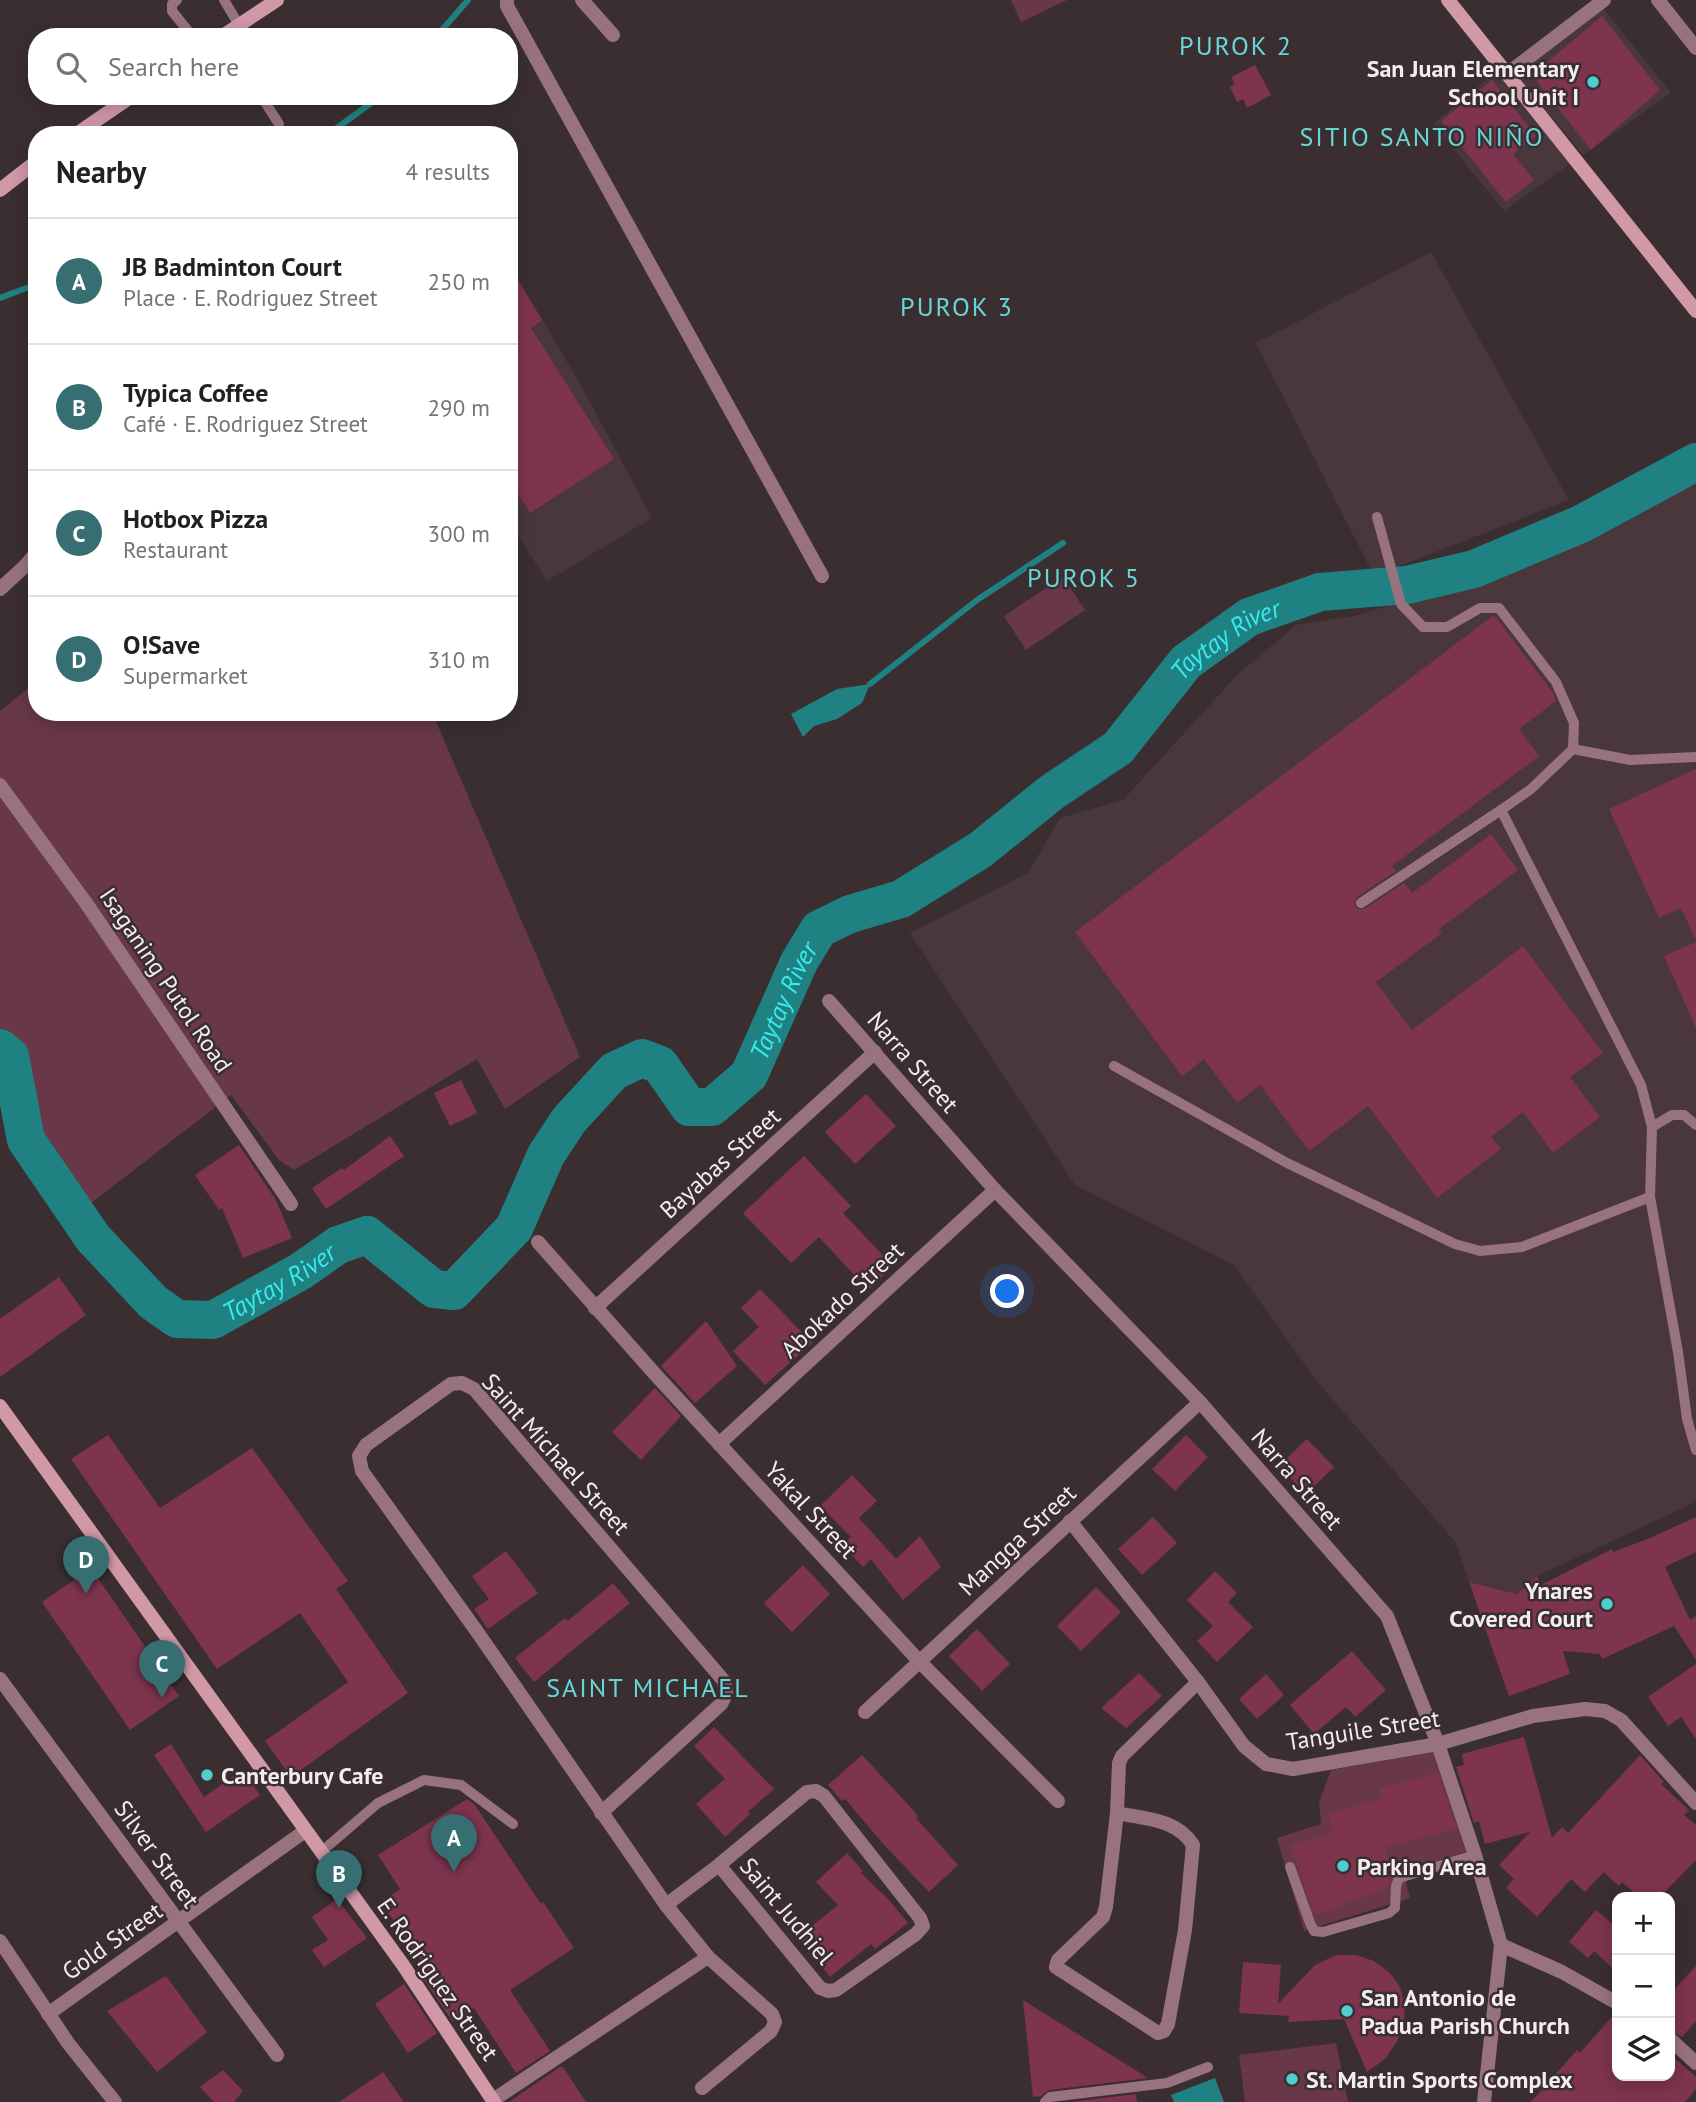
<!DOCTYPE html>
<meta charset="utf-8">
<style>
body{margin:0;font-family:"PT Sans",sans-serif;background:#f2f2f2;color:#202124}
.controls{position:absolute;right:21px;bottom:21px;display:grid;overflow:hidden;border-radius:14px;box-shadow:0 4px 18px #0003}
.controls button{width:63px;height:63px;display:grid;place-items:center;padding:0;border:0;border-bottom:2px solid #e0e0e0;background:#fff;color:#202124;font:35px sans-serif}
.you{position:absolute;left:1008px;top:1292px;width:24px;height:24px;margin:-18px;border:5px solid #fff;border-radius:50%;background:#1a73e8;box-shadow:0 0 0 10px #1a73e833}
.badge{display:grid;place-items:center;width:46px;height:46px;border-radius:50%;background:#366e71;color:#fff;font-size:23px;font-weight:700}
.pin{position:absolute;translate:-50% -58px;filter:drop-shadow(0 2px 4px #0008)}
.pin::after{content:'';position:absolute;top:37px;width:24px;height:21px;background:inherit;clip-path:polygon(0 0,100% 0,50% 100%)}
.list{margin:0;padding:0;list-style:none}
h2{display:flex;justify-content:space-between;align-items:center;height:91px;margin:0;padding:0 28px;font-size:30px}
h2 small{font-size:23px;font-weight:400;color:#757577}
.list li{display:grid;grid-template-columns:46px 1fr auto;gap:21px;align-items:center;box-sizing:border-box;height:126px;padding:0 28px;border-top:2px solid #e0e0e0}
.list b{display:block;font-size:26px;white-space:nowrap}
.list p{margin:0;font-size:23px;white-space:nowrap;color:#757577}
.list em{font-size:23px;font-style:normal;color:#757577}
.icon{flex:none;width:38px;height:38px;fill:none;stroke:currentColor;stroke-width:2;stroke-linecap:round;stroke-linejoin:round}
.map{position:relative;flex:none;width:1696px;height:2102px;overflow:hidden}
.search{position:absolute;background:#fff;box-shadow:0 4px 18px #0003;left:28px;top:28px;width:490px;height:77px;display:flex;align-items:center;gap:18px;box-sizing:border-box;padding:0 24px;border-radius:28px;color:#757577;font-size:26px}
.panel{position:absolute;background:#fff;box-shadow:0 4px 18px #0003;left:28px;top:126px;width:490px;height:595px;border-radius:28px}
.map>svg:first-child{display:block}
</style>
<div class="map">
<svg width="1696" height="2102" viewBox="0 0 1696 2102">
<rect width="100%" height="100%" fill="#3a2e31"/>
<g fill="#49373c">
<path d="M 1603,8 L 1671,93 L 1583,155 L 1514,71 Z"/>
<path d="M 1497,71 L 1570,164 L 1504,211 L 1433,124 Z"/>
<path d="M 1431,252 L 1569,500 L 1374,576 L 1256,343 Z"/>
<path d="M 509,263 L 583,389 L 652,518 L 547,581 L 509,522 Z"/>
<path d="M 1696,477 L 1696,1502 L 1537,1576 L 1517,1594 L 1469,1582 L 1456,1543 L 1315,1379 L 1234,1265 L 1075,1185 L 910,933 L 1028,873 L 1060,818 L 1123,800 L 1239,673 L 1296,625 L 1359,615 L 1509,566 L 1597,533 L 1664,497 Z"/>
</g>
<g fill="#693848">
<path d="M 1011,0 L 1067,0 L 1021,22 Z"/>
<path d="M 1063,577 L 1085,610 L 1026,650 L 1004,616 Z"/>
<path d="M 37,681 L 37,712 L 432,712 L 580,1057 L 505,1109 L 477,1059 L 294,1170 L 279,1160 L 231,1095 L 90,1204 L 35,1137 L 21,1055 L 0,1037 L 0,711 Z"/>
<path d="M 1440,1751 L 1470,1851 L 1403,1871 L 1410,1898 L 1304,1931 L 1277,1838 L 1321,1824 L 1319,1803 L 1331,1770 Z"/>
<path d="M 1336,2043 L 1348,2102 L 1245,2102 L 1239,2055 Z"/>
</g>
<g fill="#208183">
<path d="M 870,684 L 862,703 L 837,719 L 814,726 L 803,737 L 791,714 L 837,689 Z"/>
<path d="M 1215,2078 L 1224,2102 L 1174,2102 L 1171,2095 Z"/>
</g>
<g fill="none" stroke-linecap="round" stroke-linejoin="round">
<g stroke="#208183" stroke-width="6">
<path d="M 436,37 L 468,0"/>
<path d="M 327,135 L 381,96"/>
<path d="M 0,298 L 37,284"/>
<path d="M 870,684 L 977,600 L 1063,543"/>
</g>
<path stroke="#208183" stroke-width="38" id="s1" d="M 0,1048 L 10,1056 L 26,1140 L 93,1238 L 153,1302 L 177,1319 L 213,1320 L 301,1271 L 338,1245 L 367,1235 L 434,1289 L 454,1291 L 514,1228 L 546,1155 L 569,1120 L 614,1071 L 642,1058 L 660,1065 L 689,1107 L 712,1107 L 749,1075 L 799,962 L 819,929 L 850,914 L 901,899 L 980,850 L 1052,792 L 1118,748 L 1186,662 L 1249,617 L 1320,592 L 1407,585 L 1474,569 L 1581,524 L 1696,462"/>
</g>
<g fill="#7e344f">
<path d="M 1602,16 L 1660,90 L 1591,150 L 1532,75 Z"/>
<path d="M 1255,65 L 1271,95 L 1247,108 L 1243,99 L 1237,102 L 1230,87 L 1235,84 L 1231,77 Z"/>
<path d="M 1492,80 L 1536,136 L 1513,154 L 1534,180 L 1506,202 L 1441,121 Z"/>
<path d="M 509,266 L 542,320 L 531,328 L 614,459 L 530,513 L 509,479 Z"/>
<path d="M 1494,615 L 1553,693 L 1556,701 L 1519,729 L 1539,756 L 1392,866 L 1396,871 L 1357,897 L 1354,904 L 1357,909 L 1364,909 L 1404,883 L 1412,893 L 1491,834 L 1518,870 L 1439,929 L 1442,933 L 1376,982 L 1412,1030 L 1523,946 L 1603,1053 L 1570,1077 L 1600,1117 L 1553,1153 L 1523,1112 L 1491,1137 L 1501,1149 L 1437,1198 L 1368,1106 L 1309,1151 L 1260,1085 L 1237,1103 L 1204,1059 L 1182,1076 L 1075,932 Z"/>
<path d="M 1696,769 L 1696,940 L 1681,908 L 1659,918 L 1609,809 Z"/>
<path d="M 1696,942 L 1696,1028 L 1664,956 Z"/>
<path d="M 461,1080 L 477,1113 L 450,1126 L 434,1093 Z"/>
<path d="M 866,1094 L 896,1126 L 855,1164 L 825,1132 Z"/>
<path d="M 390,1136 L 404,1156 L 326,1209 L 312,1188 L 342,1168 L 344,1170 Z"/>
<path d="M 239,1145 L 276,1200 L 292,1238 L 243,1258 L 222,1208 L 219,1210 L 195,1175 Z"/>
<path d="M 804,1156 L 851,1206 L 843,1213 L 893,1266 L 868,1290 L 819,1237 L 791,1263 L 743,1213 Z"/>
<path d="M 59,1277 L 86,1315 L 0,1377 L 0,1319 Z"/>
<path d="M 760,1289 L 812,1343 L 765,1385 L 733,1351 L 759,1327 L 741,1308 Z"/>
<path d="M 706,1321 L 737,1366 L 695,1403 L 661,1366 Z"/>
<path d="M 655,1388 L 681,1416 L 641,1460 L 612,1432 Z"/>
<path d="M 108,1435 L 160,1508 L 252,1448 L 348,1581 L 336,1589 L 408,1693 L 291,1777 L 265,1741 L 348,1682 L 300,1613 L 217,1669 L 71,1459 Z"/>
<path d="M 1186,1435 L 1208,1457 L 1175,1491 L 1152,1469 Z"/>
<path d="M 1307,1439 L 1334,1467 L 1306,1494 L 1279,1466 Z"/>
<path d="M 852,1475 L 877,1501 L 859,1518 L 896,1559 L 920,1536 L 941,1567 L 903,1600 L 871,1559 L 863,1567 L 842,1545 L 851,1537 L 820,1506 Z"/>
<path d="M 1153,1517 L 1177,1543 L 1142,1575 L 1118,1549 Z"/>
<path d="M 1696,1517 L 1696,1552 L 1665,1567 L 1690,1620 L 1696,1616 L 1696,1660 L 1674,1626 L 1602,1659 L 1600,1654 L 1563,1651 L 1570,1674 L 1509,1696 L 1469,1582 L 1517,1594 L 1537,1576 L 1541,1585 L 1612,1549 L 1613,1552 L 1650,1538 Z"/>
<path d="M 506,1551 L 538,1593 L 488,1629 L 474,1609 L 489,1599 L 472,1576 Z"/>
<path d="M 803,1565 L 830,1594 L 792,1632 L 764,1603 Z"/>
<path d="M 91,1568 L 179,1696 L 130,1730 L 42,1602 Z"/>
<path d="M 1215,1571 L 1237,1593 L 1228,1602 L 1253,1627 L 1217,1662 L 1197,1641 L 1213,1626 L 1187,1600 Z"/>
<path d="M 613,1583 L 630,1603 L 534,1682 L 515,1658 L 565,1618 L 568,1621 Z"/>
<path d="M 1096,1587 L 1121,1612 L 1081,1651 L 1057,1626 Z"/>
<path d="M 977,1629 L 1010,1664 L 982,1691 L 949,1656 Z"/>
<path d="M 1352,1651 L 1386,1690 L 1355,1717 L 1346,1707 L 1314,1734 L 1290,1705 Z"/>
<path d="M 1696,1664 L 1696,1739 L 1681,1717 L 1668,1726 L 1648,1697 Z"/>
<path d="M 1139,1673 L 1162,1696 L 1126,1728 L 1101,1708 Z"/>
<path d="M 1266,1674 L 1284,1695 L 1257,1719 L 1239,1699 Z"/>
<path d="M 714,1727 L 774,1789 L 748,1812 L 750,1814 L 725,1837 L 696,1804 L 725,1779 L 694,1746 Z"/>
<path d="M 1524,1737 L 1552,1838 L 1562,1827 L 1568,1833 L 1640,1755 L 1664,1782 L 1661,1784 L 1689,1810 L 1684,1815 L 1696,1825 L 1696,1860 L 1660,1897 L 1639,1897 L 1622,1882 L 1619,1886 L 1604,1872 L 1585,1892 L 1571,1879 L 1537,1917 L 1506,1888 L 1514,1879 L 1499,1865 L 1530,1832 L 1485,1844 L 1479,1821 L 1474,1823 L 1456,1767 L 1464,1765 L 1462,1754 Z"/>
<path d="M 171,1744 L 204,1797 L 242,1770 L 260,1795 L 206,1832 L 154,1755 Z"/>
<path d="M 862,1755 L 903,1799 L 918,1816 L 916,1818 L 958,1865 L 929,1892 L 885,1846 L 845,1799 L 842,1801 L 828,1785 Z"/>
<path d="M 1437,1773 L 1456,1828 L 1386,1847 L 1391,1877 L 1389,1887 L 1315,1915 L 1291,1846 L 1333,1833 L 1329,1814 L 1382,1798 L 1379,1789 Z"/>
<path d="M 467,1799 L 474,1804 L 541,1904 L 543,1902 L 574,1948 L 510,1990 L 550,2051 L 516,2073 L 474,2008 L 453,2022 L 420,1974 L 426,1969 L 381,1902 L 400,1889 L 378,1855 Z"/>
<path d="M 847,1853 L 863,1871 L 861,1873 L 888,1899 L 908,1923 L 875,1949 L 871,1944 L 830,1977 L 798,1937 L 838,1905 L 816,1882 Z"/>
<path d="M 337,1899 L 367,1938 L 324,1967 L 312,1950 L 328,1940 L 312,1917 Z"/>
<path d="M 1596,1910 L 1617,1928 L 1617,1972 L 1594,1951 L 1588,1958 L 1569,1942 Z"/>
<path d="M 1336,1955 L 1356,1955 L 1374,1961 L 1389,1972 L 1399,1985 L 1405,2003 L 1404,2025 L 1396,2043 L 1385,2059 L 1367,2072 L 1344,2019 L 1288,2022 L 1289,2016 L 1239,2013 L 1243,1962 L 1281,1965 L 1278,2004 L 1315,1965 Z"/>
<path d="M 1696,1966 L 1696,2021 L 1682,2037 L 1670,2030 L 1670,1994 Z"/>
<path d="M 166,1976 L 207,2032 L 157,2072 L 107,2011 Z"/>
<path d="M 404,1984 L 437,2033 L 408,2053 L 375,2004 Z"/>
<path d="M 1023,2000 L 1148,2078 L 1049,2090 L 1041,2096 L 1033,2097 Z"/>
<path d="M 1616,2012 L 1617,2076 L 1670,2076 L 1670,2054 L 1696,2077 L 1696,2089 L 1685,2102 L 1531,2102 L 1577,2050 L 1580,2053 Z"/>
<path d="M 560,2067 L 563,2067 L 586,2102 L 509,2102 Z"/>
<path d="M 223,2070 L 243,2091 L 234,2102 L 214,2102 L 200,2087 Z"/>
<path d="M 383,2072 L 404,2102 L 339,2102 Z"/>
<path d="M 1136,2094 L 1137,2102 L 1071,2102 Z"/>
</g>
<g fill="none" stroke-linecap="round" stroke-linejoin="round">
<g stroke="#98737e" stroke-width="10">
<path d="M 177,0 L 172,4 L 172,11 L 193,37"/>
<path d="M 224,0 L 239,25"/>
<path d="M 261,96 L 279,124"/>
<path d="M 1377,517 L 1401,604 L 1423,627 L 1447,627 L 1480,608 L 1499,608 L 1556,682 L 1574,723 L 1573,749"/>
<path d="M 1501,810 L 1641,1085 L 1652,1127 L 1650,1197 L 1678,1352 L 1687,1419 L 1696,1450"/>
<path d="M 1361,903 L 1501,810 L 1531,789 L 1573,749 L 1630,760 L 1696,757"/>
<path d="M 1114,1066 L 1287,1163 L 1455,1244 L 1480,1251 L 1522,1247 L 1650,1197"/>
<path d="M 1652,1127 L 1672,1115 L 1684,1115 L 1696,1125"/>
<path d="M 321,1852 L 378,1803 L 424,1780 L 461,1785 L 513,1824"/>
<path d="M 1290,1867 L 1310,1923 L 1314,1931 L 1323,1932 L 1389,1913 L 1395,1908 L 1396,1886 L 1399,1878 L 1475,1855"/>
<path d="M 1045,2102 L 1050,2097 L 1167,2083 L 1208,2067"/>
</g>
<g stroke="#98737e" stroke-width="14">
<path d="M 507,0 L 507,6 L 822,576"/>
<path d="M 582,0 L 613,35"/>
<path d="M 1658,0 L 1696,48"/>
<path d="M 1507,74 L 1604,0"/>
<path d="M 0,589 L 24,567 L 37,552"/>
<path d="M 0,785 L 86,903 L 291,1204"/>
<path d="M 829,1001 L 995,1190 L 1200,1402 L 1387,1616 L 1438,1744 L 1475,1855 L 1501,1945 L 1484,2102"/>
<path d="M 538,1242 L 654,1373 L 919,1661 L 1058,1801"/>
<path d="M 595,1308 L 875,1052"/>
<path d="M 719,1444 L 995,1190"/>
<path d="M 1070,1521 L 1198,1682 L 1244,1746 L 1266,1764 L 1293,1769 L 1438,1744 L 1533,1716 L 1585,1709 L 1605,1711 L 1621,1720 L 1696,1803"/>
<path d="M 0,1679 L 277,2055"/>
<path d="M 865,1712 L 1200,1402"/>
<path d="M 601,1813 L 721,1704 L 726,1694 L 724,1681 L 474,1389 L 462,1383 L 451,1384 L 366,1445 L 359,1456 L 362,1471 L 478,1633 L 666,1905 L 708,1957 L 772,2014 L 775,2022 L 771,2031 L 702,2088"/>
<path d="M 1117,1813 C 1145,1819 1177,1819 1193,1845 L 1185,1930 L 1168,2024 L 1164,2031 L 1158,2033 L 1056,1967 L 1058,1960 L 1103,1917 L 1106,1907 L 1117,1813 L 1119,1763 L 1122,1756 L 1198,1682"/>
<path d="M 666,1905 L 719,1865 L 807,1792 L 816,1791 L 824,1796 L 920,1918 L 923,1926 L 916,1934 L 836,1990 L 828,1991 L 820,1988 L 719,1865"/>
<path d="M 0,1941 L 68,2043 L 115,2102"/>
<path d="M 1501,1945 L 1562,1972 L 1617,2003"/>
<path d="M 48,2014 L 305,1831"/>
<path d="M 1670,2039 L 1696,2063"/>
<path d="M 493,2100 L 708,1957"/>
</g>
<g stroke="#d198a8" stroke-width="14">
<path d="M 1448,0 L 1696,311"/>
<path d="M 221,37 L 277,0"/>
<path d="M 75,135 L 132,96"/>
<path d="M 0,190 L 37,161"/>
<path d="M 0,1406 L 403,1965 L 494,2102"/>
</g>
</g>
<g fill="#52cdcf" stroke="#3a2e31" stroke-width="2.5">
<circle cx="1593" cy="82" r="7"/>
<circle cx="1607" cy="1604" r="7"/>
<circle cx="207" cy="1775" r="7"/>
<circle cx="1343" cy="1866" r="7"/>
<circle cx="1347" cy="2011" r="7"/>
<circle cx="1292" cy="2079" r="7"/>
</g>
<g text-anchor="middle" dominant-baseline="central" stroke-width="5" stroke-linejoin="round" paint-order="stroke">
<g font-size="24" font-weight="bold" fill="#f4ecee" stroke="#3a2e31" text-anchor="start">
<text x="1579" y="68" text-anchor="end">San Juan Elementary<tspan x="1579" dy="28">School Unit I</tspan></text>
<text x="1593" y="1590" text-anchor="end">Ynares<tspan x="1593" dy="28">Covered Court</tspan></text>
<text x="221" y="1775">Canterbury Cafe</text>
<text x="1357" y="1866">Parking Area</text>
<text x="1361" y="1997">San Antonio de<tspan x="1361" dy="28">Padua Parish Church</tspan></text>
<text x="1306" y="2079">St. Martin Sports Complex</text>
</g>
<g font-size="24" fill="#f4ecee" stroke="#3a2e31">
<text transform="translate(166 980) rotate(56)">Isaganing Putol Road</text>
<text transform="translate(913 1062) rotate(49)">Narra Street</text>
<text transform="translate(720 1163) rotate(-42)">Bayabas Street</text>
<text transform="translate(842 1300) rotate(-43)">Abokado Street</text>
<text transform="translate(556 1454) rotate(48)">Saint Michael Street</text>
<text transform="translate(1297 1479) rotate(49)">Narra Street</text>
<text transform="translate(811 1510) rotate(47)">Yakal Street</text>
<text transform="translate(1017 1540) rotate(-43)">Mangga Street</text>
<text transform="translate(1363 1730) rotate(-9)">Tanguile Street</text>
<text transform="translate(157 1854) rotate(54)">Silver Street</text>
<text transform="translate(787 1911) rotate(50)">Saint Judhiel</text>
<text transform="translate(112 1941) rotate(-35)">Gold Street</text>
<text transform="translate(438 1979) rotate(55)">E. Rodriguez Street</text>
</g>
<g font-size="26" letter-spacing="2" fill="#68d5d7" stroke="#3a2e31">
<text x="1236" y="45">PUROK 2</text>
<text x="1422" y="136">SITIO SANTO NIÑO</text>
<text x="957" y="306">PUROK 3</text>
<text x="1084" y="577">PUROK 5</text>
<text x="648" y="1687">SAINT MICHAEL</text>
</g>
<g font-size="26" font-style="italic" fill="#36eaee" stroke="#3a2e31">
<text stroke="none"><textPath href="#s1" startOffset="1771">Taytay River</textPath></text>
<text stroke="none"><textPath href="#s1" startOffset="1183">Taytay River</textPath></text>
<text stroke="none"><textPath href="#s1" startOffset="446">Taytay River</textPath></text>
</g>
</g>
</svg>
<div class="controls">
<button>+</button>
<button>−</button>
<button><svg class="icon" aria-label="layers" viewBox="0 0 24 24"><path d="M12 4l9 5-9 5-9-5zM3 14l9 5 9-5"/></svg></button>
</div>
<div class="you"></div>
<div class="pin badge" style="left:454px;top:1872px">A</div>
<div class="pin badge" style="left:339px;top:1908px">B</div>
<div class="pin badge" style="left:162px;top:1698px">C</div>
<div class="pin badge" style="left:86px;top:1594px">D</div>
<div class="search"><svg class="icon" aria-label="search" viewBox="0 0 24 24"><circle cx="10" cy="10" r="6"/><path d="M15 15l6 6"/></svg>Search here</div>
<section class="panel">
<h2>Nearby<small>4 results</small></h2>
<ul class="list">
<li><span class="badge">A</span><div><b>JB Badminton Court</b><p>Place · E. Rodriguez Street</p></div><em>250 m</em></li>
<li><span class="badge">B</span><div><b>Typica Coffee</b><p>Café · E. Rodriguez Street</p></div><em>290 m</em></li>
<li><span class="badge">C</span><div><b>Hotbox Pizza</b><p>Restaurant</p></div><em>300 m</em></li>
<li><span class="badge">D</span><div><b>O!Save</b><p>Supermarket</p></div><em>310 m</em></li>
</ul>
</section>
</div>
